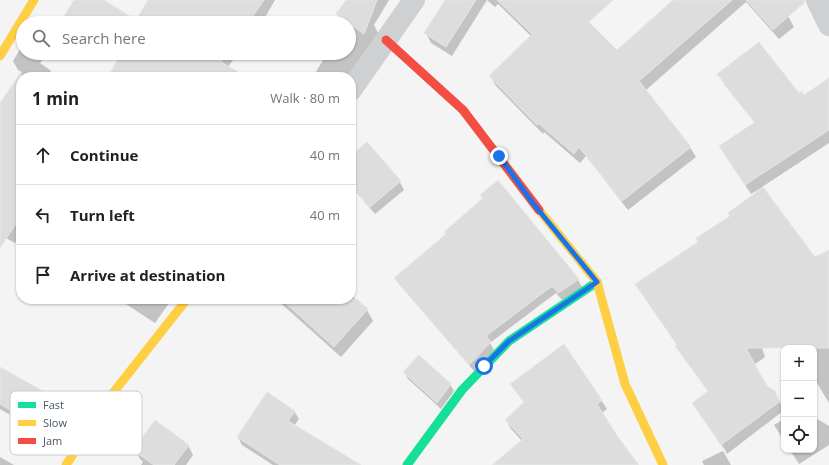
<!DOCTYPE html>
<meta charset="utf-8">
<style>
body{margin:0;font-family:"Open Sans",sans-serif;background:#f6f6f6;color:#202124}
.controls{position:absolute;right:12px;bottom:12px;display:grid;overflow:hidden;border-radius:8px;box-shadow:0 1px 3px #0004}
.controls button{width:36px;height:36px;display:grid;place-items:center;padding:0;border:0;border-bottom:1px solid #e0e0e0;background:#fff;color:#202124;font:20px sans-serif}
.stop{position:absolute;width:12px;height:12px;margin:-9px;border:3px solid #1a73e8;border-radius:50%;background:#fff}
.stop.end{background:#1a73e8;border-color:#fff;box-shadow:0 1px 4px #0008}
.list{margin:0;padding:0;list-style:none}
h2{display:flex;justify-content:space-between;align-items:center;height:52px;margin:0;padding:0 16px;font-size:17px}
h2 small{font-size:13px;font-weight:400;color:#757577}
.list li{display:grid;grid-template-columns:26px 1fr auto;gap:12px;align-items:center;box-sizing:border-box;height:60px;padding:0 16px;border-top:1px solid #e0e0e0}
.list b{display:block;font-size:15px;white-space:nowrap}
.list em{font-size:13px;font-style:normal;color:#757577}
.icon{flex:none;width:22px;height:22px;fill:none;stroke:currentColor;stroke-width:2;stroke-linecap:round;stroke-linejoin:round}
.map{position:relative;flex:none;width:829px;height:465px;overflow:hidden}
.search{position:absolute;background:#fff;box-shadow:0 1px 3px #0004;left:16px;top:16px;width:340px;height:44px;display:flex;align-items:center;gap:10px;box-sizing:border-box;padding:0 14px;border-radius:22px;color:#757577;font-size:15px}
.panel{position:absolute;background:#fff;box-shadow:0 1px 3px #0004;left:16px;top:72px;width:340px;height:232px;border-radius:16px}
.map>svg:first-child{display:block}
</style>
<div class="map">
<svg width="829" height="465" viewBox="0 0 829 465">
<rect width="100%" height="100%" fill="#f4f4f4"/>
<g fill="#0003">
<path d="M 75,0 L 102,0 L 136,21 L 150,0 L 275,0 L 263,21 L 261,20 L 259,23 L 69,23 L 65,16 Z"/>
<path d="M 347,0 L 389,0 L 374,25 L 378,33 L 347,77 L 313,77 L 327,53 L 349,53 L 349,23 L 342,22 L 337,14 Z"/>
<path d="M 446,0 L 564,0 L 617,51 L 674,0 L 775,0 L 788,16 L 794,27 L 779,39 L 746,2 L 646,90 L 690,147 L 696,157 L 628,210 L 586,156 L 580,163 L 544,132 L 543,134 L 496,86 L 490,76 L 531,36 L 498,4 L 495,7 L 487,0 L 452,56 L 431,43 L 426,33 Z"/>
<path d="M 23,44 L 23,53 L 47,53 L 40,63 L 50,70 L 54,77 L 21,77 L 21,236 L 20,235 L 15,243 L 0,235 L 0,105 L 22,72 L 18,70 L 13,61 Z"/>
<path d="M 116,53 L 238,53 L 228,67 L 245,77 L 109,77 L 121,56 Z"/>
<path d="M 719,74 L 804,97 L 829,82 L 829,143 L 762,187 L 815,259 L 829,251 L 829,403 L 814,378 L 814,348 L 796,348 L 736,270 L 765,357 L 754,365 L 767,387 L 775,392 L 780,402 L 783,411 L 727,454 L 725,450 L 723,451 L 731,465 L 704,465 L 702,461 L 725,450 L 693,403 L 709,392 L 682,355 L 678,345 L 699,242 L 731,216 L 762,189 L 761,188 L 751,194 L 720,147 L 755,123 L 724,84 Z"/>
<path d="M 351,156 L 400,182 L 404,190 L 375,214 L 351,186 Z"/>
<path d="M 498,182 L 578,280 L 582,287 L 562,300 L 556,293 L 490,343 L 494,350 L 474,371 L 400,285 L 396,278 L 447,235 L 483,199 L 481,195 Z"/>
<path d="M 351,295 L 367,310 L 373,321 L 341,357 L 276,299 L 351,299 Z"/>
<path d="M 118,299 L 172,299 L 155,323 Z"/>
<path d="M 564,345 L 607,409 L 602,413 L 617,438 L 638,465 L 494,465 L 522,441 L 511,429 L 506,420 L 525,403 L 512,385 Z"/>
<path d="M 0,368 L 63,404 L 68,413 L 53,440 L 0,409 Z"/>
<path d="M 404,372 L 450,384 L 454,391 L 441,409 L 408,379 Z"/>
<path d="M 294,411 L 299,419 L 294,426 L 343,465 L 273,465 L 242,445 L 238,437 Z"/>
<path d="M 814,417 L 829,426 L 829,445 L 799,464 L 790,450 L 814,450 Z"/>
<path d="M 784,419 L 784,441 L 774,425 Z"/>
<path d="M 188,445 L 193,455 L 186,465 L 141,465 L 143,462 L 140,459 L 135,450 Z"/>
<path d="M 0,457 L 14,465 L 0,465 Z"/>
</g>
<g fill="#ddddde" stroke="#e5e6e7">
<path d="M 74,0 L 104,0 L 136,20 L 148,0 L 264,0 L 248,23 L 74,23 L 64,16 Z"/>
<path d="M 346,0 L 377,0 L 364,34 L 336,14 Z"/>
<path d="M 445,0 L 476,0 L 446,47 L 424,33 Z"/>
<path d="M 497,0 L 613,0 L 589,22 L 617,50 L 673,0 L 732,0 L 639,81 L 691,147 L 622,201 L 579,147 L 574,154 L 538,123 L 537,125 L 489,76 L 532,34 Z"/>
<path d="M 746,0 L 805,0 L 805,2 L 773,30 Z"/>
<path d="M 759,42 L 799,93 L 802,91 L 804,95 L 829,78 L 829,130 L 745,185 L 719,146 L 755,122 L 717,74 Z"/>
<path d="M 121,53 L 227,53 L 221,62 L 246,77 L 108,77 Z"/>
<path d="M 21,72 L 21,216 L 0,248 L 0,103 Z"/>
<path d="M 367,142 L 401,181 L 370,207 L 351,185 L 351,155 Z"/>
<path d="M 498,180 L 579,279 L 558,293 L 552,286 L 486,336 L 491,342 L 469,365 L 394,278 L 446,234 L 444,232 L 483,198 L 480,195 Z"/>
<path d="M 763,187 L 815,257 L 829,250 L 829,348 L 746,348 L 767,386 L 775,391 L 779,402 L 721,445 L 692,403 L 708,391 L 675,346 L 677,345 L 635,284 L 698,242 L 696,238 L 730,216 L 728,213 Z"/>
<path d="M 281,299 L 357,299 L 368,309 L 334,347 Z"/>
<path d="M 564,344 L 602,400 L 597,404 L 618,437 L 639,465 L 492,465 L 523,439 L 505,420 L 524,402 L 510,384 Z"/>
<path d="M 419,355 L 451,384 L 437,403 L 403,372 Z"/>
<path d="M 0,367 L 64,403 L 47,431 L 0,404 Z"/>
<path d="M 267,392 L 295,411 L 288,421 L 361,465 L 280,465 L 237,437 Z"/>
<path d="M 155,420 L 189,445 L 174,465 L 154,465 L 133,450 Z"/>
</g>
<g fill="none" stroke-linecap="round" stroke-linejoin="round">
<g stroke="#ced0d2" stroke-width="22">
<path d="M 817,0 L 829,25"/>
<path d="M 351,90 L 414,0"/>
</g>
<path stroke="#16e098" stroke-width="9" d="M 407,465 L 462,390 L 509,341 L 597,282"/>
<g stroke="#ffcf43" stroke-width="9">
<path d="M 0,56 L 34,0"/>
<path d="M 539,210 L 597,282 L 625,384 L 663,465"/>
<path d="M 66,465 L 113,393 L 187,299"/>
</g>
<path stroke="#f24e42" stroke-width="9" d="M 386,40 L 463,110 L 539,210"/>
</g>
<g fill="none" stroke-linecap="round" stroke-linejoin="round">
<path stroke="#1a73e8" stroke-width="5" d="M 484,366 L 509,341 L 597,282 L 532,202 L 499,156"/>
</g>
<rect x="10" y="391" width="132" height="64" rx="6" fill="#fff" stroke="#c9ccd0" stroke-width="1"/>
<rect x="18" y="402" width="18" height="6" fill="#16e098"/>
<rect x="18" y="420" width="18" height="6" fill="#ffcf43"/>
<rect x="18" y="438" width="18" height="6" fill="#f24e42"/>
<g font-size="11" fill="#4a5661">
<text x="43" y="409">Fast</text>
<text x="43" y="427">Slow</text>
<text x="43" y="445">Jam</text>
</g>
</svg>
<div class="controls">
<button>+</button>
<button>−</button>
<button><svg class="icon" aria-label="locate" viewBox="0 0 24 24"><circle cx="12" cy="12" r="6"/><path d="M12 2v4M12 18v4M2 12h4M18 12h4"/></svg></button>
</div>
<div class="stop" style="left:484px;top:366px"></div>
<div class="stop end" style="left:499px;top:156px"></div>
<div class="search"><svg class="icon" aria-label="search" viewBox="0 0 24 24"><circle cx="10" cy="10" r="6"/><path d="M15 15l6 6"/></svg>Search here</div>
<section class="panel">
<h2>1 min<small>Walk · 80 m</small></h2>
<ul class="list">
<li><svg class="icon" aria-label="ahead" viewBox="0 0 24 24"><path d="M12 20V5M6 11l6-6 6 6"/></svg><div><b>Continue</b></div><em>40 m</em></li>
<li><svg class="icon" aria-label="left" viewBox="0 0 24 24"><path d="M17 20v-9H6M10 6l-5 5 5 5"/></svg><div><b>Turn left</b></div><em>40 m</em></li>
<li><svg class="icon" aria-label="arrive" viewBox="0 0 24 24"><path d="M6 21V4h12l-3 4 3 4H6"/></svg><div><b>Arrive at destination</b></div></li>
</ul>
</section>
</div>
